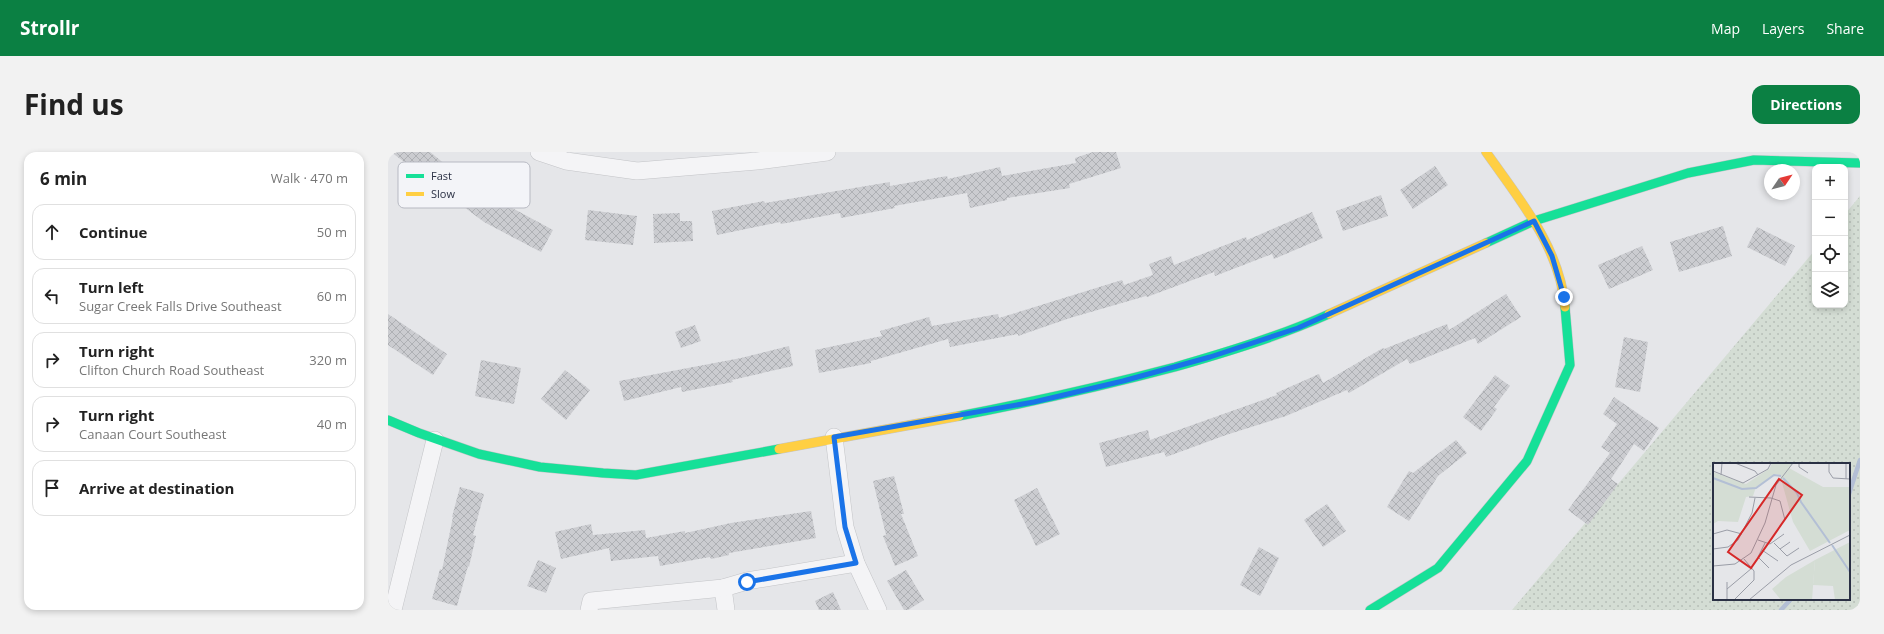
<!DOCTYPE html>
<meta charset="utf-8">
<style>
body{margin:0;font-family:"Open Sans",sans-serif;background:#f2f2f2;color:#222}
.controls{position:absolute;right:12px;top:12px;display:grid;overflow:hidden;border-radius:8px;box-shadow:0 2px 6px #0003}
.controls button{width:36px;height:36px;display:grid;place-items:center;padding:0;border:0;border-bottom:1px solid #e0e0e0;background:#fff;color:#222;font:20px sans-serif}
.compass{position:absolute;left:1376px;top:12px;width:36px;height:36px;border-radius:50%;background:#fff;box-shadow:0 2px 6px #0003;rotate:55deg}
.stop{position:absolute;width:12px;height:12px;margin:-9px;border:3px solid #1a73e8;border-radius:50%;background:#fff}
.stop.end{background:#1a73e8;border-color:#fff;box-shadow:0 1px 4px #0008}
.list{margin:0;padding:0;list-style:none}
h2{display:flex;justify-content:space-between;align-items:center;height:52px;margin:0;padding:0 16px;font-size:17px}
h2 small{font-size:13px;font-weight:400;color:#767676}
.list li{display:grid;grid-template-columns:26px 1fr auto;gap:12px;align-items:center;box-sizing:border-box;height:56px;margin:0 8px 8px;padding:0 8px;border:1px solid #e0e0e0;border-radius:12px}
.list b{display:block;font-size:15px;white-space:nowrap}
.list p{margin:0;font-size:13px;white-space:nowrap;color:#767676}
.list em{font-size:13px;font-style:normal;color:#767676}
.icon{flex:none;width:22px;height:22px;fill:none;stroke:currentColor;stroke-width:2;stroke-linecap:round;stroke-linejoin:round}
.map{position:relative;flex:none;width:1472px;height:458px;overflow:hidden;border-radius:12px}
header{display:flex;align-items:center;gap:24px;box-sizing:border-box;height:56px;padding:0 20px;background:#0b8043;color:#fff}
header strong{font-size:19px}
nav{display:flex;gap:22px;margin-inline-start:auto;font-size:14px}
.intro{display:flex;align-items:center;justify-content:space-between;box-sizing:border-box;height:96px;padding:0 24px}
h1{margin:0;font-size:28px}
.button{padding:10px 18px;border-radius:12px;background:#0b8043;color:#fff;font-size:14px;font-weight:700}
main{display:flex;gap:24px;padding:0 24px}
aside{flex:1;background:#fff;border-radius:12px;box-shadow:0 2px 6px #0003}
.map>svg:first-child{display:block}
</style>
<header>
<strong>Strollr</strong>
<nav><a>Map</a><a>Layers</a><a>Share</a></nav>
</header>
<div class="intro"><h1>Find us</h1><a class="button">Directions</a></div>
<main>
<aside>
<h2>6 min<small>Walk · 470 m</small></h2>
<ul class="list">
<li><svg class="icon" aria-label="ahead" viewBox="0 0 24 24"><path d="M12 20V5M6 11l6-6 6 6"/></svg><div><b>Continue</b></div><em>50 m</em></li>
<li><svg class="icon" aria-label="left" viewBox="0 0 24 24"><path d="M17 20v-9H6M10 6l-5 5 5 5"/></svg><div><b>Turn left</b><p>Sugar Creek Falls Drive Southeast</p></div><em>60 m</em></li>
<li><svg class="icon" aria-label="right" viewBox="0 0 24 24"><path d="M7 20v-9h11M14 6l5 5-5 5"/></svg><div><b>Turn right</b><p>Clifton Church Road Southeast</p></div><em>320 m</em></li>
<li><svg class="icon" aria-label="right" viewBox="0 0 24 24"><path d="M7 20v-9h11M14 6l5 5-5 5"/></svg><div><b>Turn right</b><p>Canaan Court Southeast</p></div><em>40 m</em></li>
<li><svg class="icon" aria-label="arrive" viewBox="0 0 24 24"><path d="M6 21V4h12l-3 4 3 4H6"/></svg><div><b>Arrive at destination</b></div></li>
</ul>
</aside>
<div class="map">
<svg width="1472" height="458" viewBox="0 0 1472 458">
<defs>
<pattern id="grass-dots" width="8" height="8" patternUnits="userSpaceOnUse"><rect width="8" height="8" fill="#d4ddd4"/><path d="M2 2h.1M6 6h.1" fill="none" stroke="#b6beb7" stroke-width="1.8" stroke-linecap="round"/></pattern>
<pattern id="building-cross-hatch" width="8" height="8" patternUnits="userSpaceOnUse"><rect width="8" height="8" fill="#cbccd0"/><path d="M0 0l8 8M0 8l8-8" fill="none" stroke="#aeb0b4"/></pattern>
</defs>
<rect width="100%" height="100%" fill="#e5e6e9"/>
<path fill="url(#grass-dots)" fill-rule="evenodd" d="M 1472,44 L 1472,458 L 1124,458 L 1427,98 L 1427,153 L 1457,153 L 1457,62 ZM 1326,312 L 1461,312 L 1461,447 L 1326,447 Z"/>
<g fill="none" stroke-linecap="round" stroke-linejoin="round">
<g stroke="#b3bfd5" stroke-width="4.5">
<path d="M 1461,342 L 1472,308"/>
<path d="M 1393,458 L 1403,447"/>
</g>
</g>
<g fill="url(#building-cross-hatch)">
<path d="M 3,0 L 42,0 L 68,21 L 71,17 L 113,47 L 111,49 L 165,78 L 153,100 L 96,70 Z"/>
<path d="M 705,0 L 728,0 L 733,16 L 681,32 L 682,36 L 619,46 L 619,48 L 582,56 L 579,41 L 506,54 L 507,56 L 453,66 L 452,61 L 393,72 L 392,70 L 329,83 L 324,59 L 376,49 L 377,51 L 502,30 L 502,34 L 559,24 L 560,27 L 612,15 L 614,24 L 688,11 L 687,6 Z"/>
<path d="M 1047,14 L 1060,33 L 1025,57 L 1012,38 Z"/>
<path d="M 993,43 L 1000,64 L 955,79 L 948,59 Z"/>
<path d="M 200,58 L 249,64 L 245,93 L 197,88 Z"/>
<path d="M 924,60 L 935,86 L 886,107 L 884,102 L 827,124 L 826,120 L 759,145 L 758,144 L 682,166 L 630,184 L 630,182 L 562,195 L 560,187 L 483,209 L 483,211 L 431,221 L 427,198 L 494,184 L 492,179 L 541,165 L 544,174 L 610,162 L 611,166 L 734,128 L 736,133 L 765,123 L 761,112 L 783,104 L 786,113 L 858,85 L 859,88 Z"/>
<path d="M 292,61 L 292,69 L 304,69 L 305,89 L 266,91 L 265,62 Z"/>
<path d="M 1335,74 L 1344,104 L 1291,120 L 1282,90 Z"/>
<path d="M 1369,75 L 1407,94 L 1397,114 L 1359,95 Z"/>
<path d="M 1254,94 L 1265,118 L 1221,137 L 1210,113 Z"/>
<path d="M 1118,142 L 1133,165 L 1090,192 L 1087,186 L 1022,212 L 1019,207 L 961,241 L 959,238 L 898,264 L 838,283 L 778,305 L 776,300 L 718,315 L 711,291 L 760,278 L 762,288 L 889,243 L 888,241 L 931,222 L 935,231 L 995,196 L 996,197 L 1059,172 L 1061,178 Z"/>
<path d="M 0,162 L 59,202 L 45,223 L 0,193 Z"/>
<path d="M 307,173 L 313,189 L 293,196 L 287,180 Z"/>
<path d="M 1236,185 L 1260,190 L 1252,240 L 1227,235 Z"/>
<path d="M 401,194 L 405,214 L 344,228 L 345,230 L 294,240 L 293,235 L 236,249 L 231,229 L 353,206 Z"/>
<path d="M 93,208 L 133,216 L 126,252 L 87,244 Z"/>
<path d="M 177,218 L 202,238 L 178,268 L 153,247 Z"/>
<path d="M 1107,223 L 1122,234 L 1106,255 L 1109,257 L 1093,279 L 1075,265 Z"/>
<path d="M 1226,245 L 1271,276 L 1256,299 L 1246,292 L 1223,327 L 1230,332 L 1200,373 L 1180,358 L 1222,301 L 1213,295 L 1229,272 L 1215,262 Z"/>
<path d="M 1068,288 L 1079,301 L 1050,324 L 1021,369 L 999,355 L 1021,319 L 1025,321 Z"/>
<path d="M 506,324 L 516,362 L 513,362 L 530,404 L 507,414 L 495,384 L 498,383 L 485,329 Z"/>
<path d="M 72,335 L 96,342 L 85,383 L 88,384 L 81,415 L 80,414 L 69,454 L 44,447 L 52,417 L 54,418 L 65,365 L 64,365 Z"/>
<path d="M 649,336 L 672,382 L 648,394 L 626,348 Z"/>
<path d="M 939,352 L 958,379 L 935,395 L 916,368 Z"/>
<path d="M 423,359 L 428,386 L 341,401 L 341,403 L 323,407 L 322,405 L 272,414 L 270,404 L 223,409 L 221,396 L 173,407 L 167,380 L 203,372 L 205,383 L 257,378 L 258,386 L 297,379 L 297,381 L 343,371 Z"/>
<path d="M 871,395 L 891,406 L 872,444 L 852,433 Z"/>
<path d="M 150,408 L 168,416 L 158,441 L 139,434 Z"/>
<path d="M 518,418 L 536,448 L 520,458 L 516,458 L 499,429 Z"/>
<path d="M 445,440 L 453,458 L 431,458 L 427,449 Z"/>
</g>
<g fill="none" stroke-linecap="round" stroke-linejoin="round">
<defs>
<g id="street">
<path d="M 151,0 L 178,9 L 249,19 L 369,9 L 439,0"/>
<path d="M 446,285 L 457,375 L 468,411 L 490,458"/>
<path d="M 335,436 L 338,458"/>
<path d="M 5,458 L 47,288"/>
<path d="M 201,458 L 203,449 L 335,436 L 359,429 L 468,411"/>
</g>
<g id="fast">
<path d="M 1098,91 L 1146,69 L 1300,21 L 1366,8 L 1472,11"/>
<path d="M 571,264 C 644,250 715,234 787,215 C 839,200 892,184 941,162"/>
<path d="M 0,268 L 31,281 L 91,302 L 152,315 L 215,321 L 248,323 L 391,297"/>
<path d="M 982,458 L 1050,416 L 1139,309 L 1182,213 L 1177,155"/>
</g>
<g id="slow">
<path d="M 1098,0 C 1131,47 1172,95 1177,155"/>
<path d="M 941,162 L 1098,91"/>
<path d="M 391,297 L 571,264"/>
</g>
</defs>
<use href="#street" stroke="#c3c4c7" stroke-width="18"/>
<use href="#fast" stroke="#c3c4c7" stroke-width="10"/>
<use href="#slow" stroke="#c3c4c7" stroke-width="10"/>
<use href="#street" stroke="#f4f4f6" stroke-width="17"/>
<use href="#fast" stroke="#16e098" stroke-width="9"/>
<use href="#slow" stroke="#ffcf43" stroke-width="9"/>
</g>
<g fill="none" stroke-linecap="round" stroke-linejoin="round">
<path stroke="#1a73e8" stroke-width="5" d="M 359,430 L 468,411 L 457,375 L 446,285 L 646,250 L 735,229 L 822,205 L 910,176 L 1146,69 L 1164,104 L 1176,145"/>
</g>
<g transform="translate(1325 311)">
<rect width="137" height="137" fill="#e5e6e9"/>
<path d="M 76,5 L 110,24 L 137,24 L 137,67 L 97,88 L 80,59 L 68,16 ZM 137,79 L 137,137 L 122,137 L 120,123 L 100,122 L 102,97 Z" fill="#d4ddd4"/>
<path d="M 59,0 L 80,0 L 68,16 L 67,12 L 63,11 L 43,24 L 40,33 L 33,34 L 25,59 L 5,58 L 0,61 L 0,9 L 33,21 L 57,5 ZM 102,97 L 99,137 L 68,137 L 59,126 L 73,114 Z" fill="#d4ddd4"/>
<path fill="none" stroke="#b3bfd5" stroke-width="2" d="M 0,15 L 29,26 L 43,25 L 61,12 L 68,13M 70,15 L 84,30 L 88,39 L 117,80M 119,82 L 137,109"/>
<path fill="none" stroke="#9a9da7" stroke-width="1" d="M 22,0 L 42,8 L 45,12M 86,0 L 86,4 L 95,10M 116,0 L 116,9 L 120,15 L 137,16M 0,8 L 30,20 L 55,6 L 58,0M 8,12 L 9,0M 133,16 L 133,0M 36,34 L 58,35 L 67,38 L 72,57M 0,71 L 14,67 L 29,71M 45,77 L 57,81 L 71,71M 52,80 L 45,94 L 56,105M 61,80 L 74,93 L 86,85M 0,86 L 15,84 L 25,77 L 39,50 L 42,35M 67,86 L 77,79M 49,87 L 65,98M 0,103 L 22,101 L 38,90 L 52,60 L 63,22 L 80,0M 14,126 L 39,105M 14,137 L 14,119M 21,137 L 41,117 L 41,108 L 31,96M 36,137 L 78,102 L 137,72"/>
<path fill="#d62828" fill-opacity="0.15" stroke="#d62828" stroke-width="2" d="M 66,16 L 89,32 L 38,105 L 15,89 Z"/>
<rect width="137" height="137" fill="none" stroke="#2a3044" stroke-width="2"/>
</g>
<rect x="10" y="10" width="132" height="46" rx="6" fill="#f3f4f8" stroke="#b7b9c2" stroke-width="1"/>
<rect x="18" y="22" width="18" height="4" fill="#16e098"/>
<rect x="18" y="40" width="18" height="4" fill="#ffcf43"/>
<g font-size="11" fill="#2a3044">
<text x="43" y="28">Fast</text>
<text x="43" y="46">Slow</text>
</g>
</svg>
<div class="controls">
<button>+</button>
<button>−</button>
<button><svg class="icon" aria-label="locate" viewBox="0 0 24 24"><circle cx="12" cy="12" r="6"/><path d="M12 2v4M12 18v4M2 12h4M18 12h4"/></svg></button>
<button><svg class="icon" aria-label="layers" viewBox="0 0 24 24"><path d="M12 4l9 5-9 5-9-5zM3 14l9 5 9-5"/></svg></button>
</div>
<svg class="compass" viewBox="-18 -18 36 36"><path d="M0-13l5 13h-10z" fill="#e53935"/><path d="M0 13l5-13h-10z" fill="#767676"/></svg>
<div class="stop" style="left:359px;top:430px"></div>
<div class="stop end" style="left:1176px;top:145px"></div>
</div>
</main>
